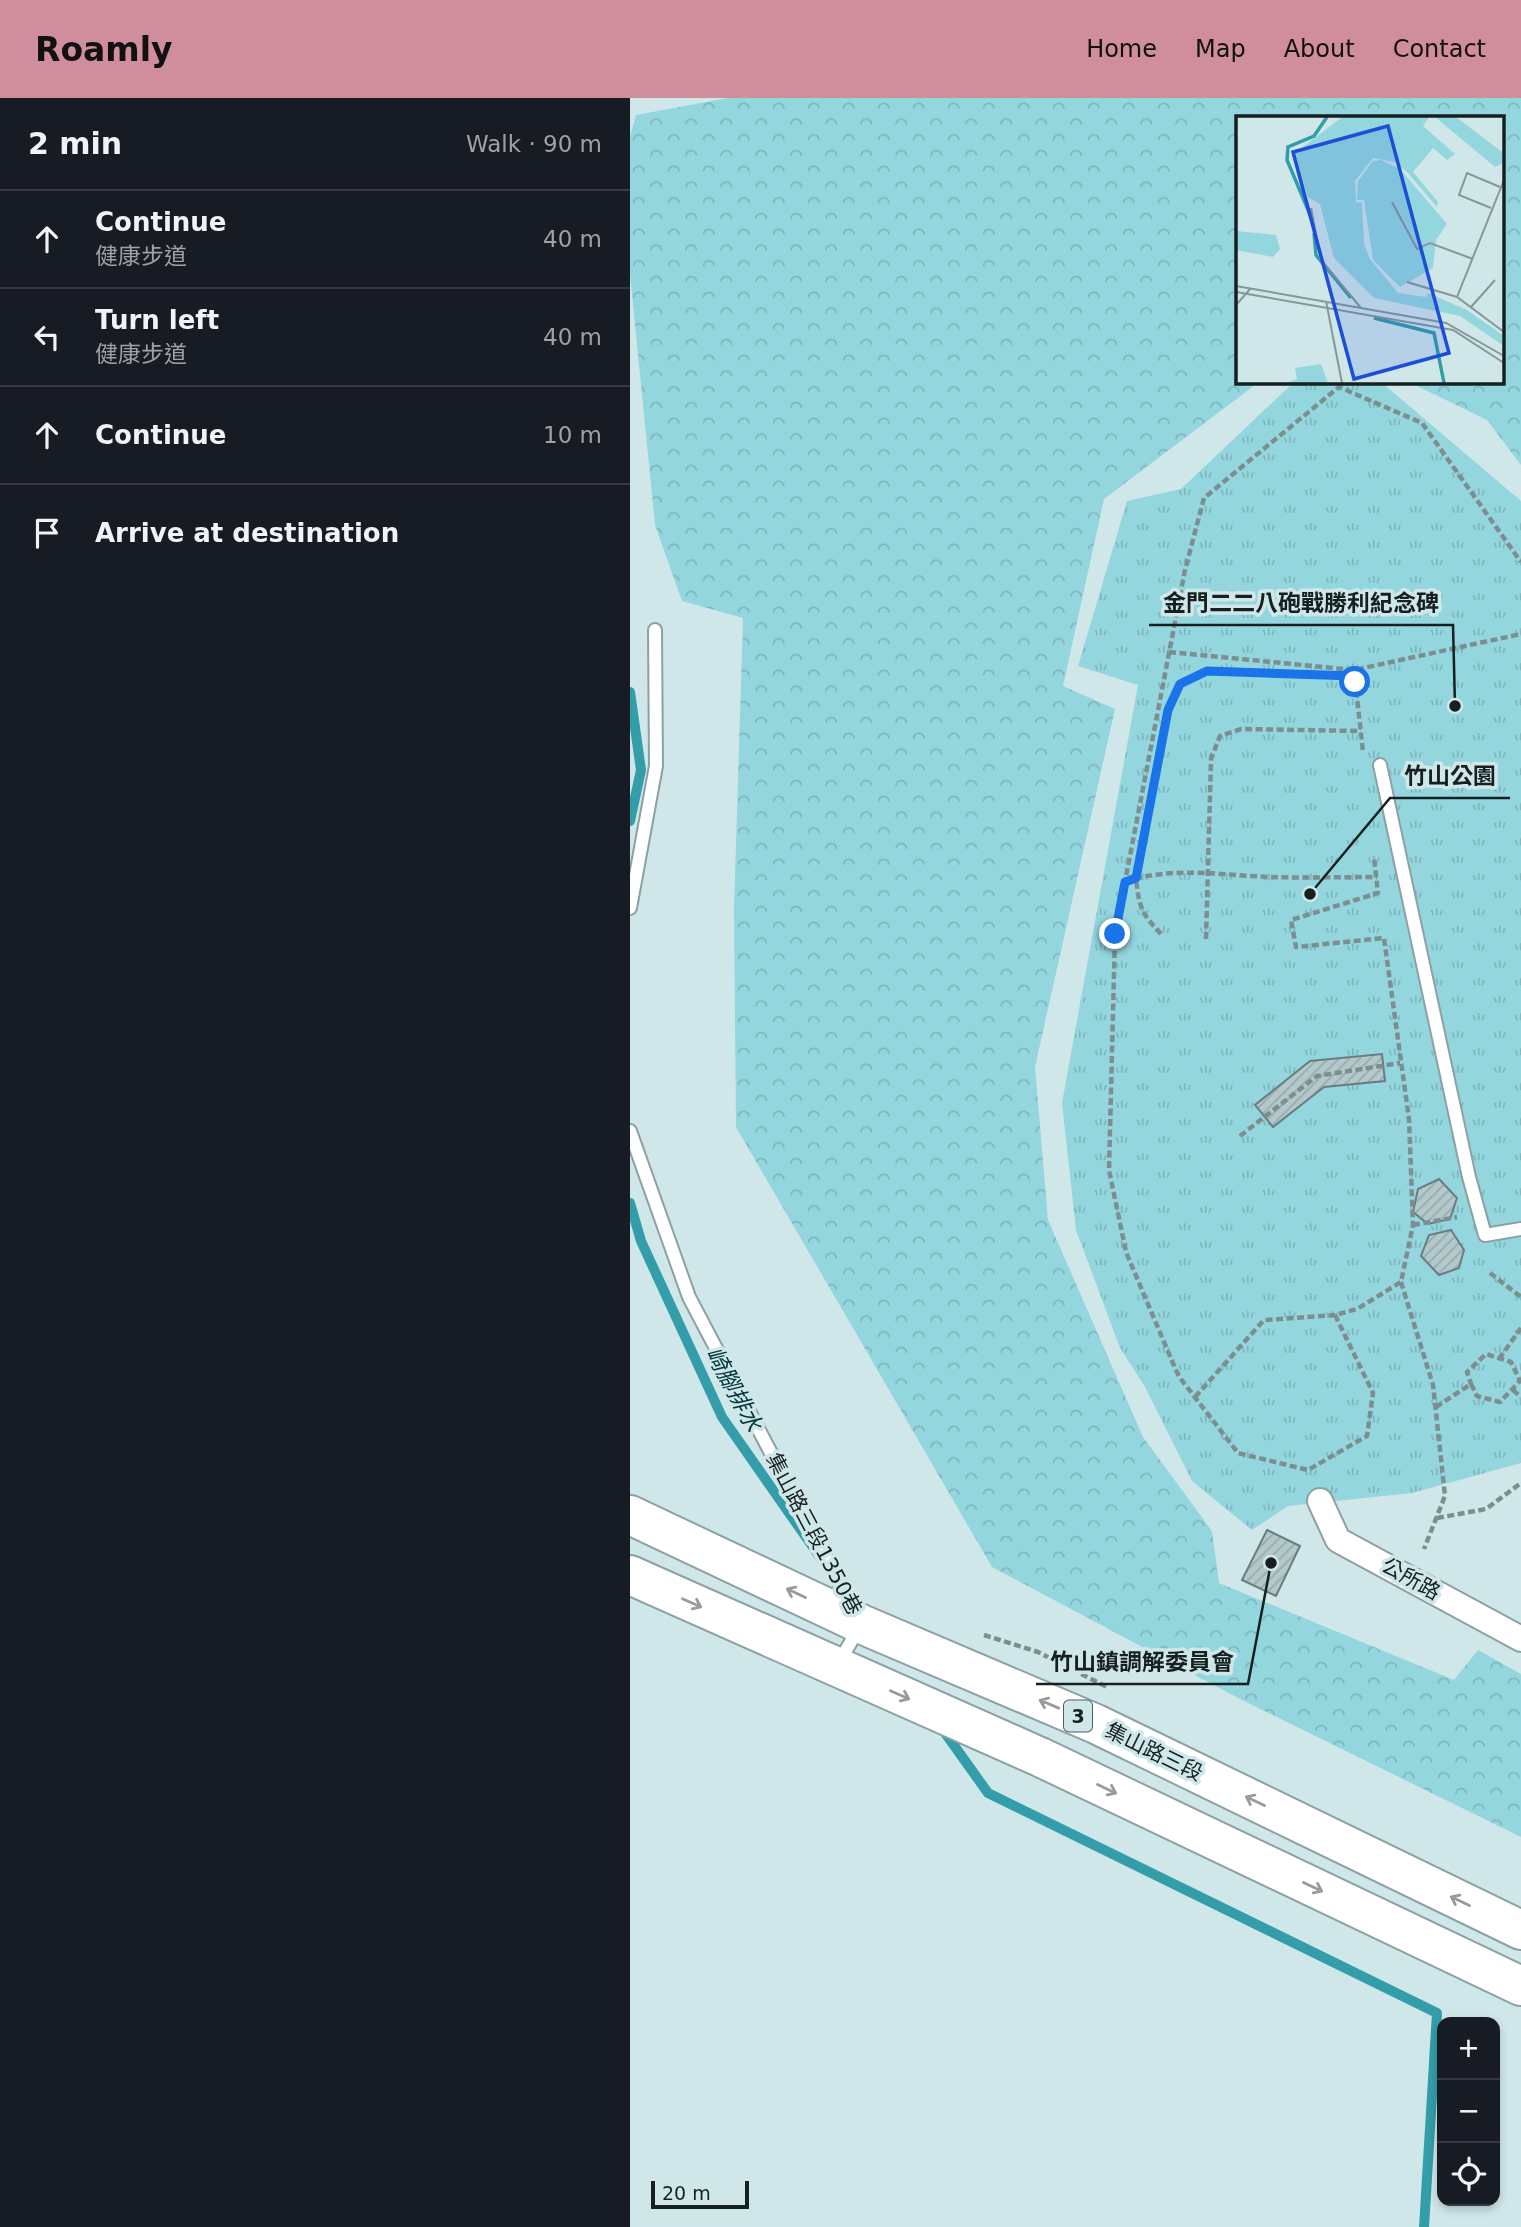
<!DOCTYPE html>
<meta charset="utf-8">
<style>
body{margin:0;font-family:"DejaVu Sans","Noto Sans TC",sans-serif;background:#20242c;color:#f1f3f6}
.controls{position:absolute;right:21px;bottom:21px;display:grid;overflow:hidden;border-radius:14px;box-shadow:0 4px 10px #0003}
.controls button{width:63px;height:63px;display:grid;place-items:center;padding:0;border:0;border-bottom:2px solid #363941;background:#171b24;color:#f1f3f6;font:35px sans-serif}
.scale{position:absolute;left:21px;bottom:18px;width:98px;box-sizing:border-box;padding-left:7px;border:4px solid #172021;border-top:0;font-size:19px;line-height:24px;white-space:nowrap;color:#172021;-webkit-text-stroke:5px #d0e7ea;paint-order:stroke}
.stop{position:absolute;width:21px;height:21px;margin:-16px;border:5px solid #1a73e8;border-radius:50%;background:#fff}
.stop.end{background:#1a73e8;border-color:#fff;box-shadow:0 2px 7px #0008}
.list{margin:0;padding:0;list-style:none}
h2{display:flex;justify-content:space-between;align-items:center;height:91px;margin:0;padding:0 28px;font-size:30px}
h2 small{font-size:23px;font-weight:400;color:#9ea1a6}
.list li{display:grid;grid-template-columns:46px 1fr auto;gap:21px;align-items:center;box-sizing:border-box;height:98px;padding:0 28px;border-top:2px solid #363941}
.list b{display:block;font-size:26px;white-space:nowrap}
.list p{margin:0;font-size:23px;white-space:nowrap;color:#9ea1a6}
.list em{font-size:23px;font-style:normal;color:#9ea1a6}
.icon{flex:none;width:38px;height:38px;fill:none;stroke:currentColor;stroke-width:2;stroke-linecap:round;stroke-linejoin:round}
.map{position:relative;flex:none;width:891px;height:2129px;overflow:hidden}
header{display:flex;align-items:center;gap:42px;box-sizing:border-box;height:98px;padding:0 35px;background:#d08d9b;color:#111}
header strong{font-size:33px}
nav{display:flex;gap:38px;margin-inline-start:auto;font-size:24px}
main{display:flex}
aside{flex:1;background:#171b24}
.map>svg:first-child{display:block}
</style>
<header>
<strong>Roamly</strong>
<nav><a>Home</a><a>Map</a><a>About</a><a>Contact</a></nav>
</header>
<main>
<aside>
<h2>2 min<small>Walk · 90 m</small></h2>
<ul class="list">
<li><svg class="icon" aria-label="ahead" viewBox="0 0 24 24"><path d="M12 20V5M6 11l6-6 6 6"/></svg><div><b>Continue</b><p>健康步道</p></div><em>40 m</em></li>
<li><svg class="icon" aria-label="left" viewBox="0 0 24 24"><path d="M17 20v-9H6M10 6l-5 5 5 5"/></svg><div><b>Turn left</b><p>健康步道</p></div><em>40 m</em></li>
<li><svg class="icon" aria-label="ahead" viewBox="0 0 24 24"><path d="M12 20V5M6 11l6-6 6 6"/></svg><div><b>Continue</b></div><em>10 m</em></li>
<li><svg class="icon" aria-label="arrive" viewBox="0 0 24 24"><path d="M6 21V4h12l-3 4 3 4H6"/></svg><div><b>Arrive at destination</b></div></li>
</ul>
</aside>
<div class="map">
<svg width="891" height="2129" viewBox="0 0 891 2129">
<defs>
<pattern id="forest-crowns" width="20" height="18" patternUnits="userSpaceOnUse" patternTransform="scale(1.75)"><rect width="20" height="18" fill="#93d6de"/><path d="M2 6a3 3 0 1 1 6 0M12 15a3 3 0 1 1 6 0" fill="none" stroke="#7eb7be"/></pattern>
<pattern id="park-tufts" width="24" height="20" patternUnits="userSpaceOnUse" patternTransform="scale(1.75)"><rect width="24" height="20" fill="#93d6de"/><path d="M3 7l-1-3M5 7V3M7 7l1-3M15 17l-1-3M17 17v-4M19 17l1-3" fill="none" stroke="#7eb7be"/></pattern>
<pattern id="building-hatch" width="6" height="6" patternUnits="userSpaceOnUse" patternTransform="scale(1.75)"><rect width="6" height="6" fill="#b2c8cb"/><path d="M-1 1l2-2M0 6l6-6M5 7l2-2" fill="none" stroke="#98acae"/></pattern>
</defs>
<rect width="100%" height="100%" fill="#d0e7ea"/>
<path fill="url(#forest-crowns)" d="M 98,0 L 891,0 L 891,367 L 857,322 L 779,284 L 872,284 L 872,19 L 608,19 L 608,284 L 629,284 L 474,401 L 433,588 L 485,611 L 405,969 L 418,1122 L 513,1339 L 582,1433 L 589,1485 L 824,1582 L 848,1552 L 891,1576 L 891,1739 L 610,1601 L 362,1469 L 106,1029 L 104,812 L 113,520 L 52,503 L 25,427 L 0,176 L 0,39 L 6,17 Z"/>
<path fill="url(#park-tufts)" d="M 664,284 L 751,284 L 891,403 L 891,1365 L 782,1395 L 658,1408 L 622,1432 L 562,1383 L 515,1289 L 490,1250 L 446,1132 L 432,1005 L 508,587 L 448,568 L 497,403 L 551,391 Z"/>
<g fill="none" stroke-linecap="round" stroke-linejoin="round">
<g stroke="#339da9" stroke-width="10">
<path d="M 0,594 L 11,672 L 0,723"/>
<path d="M 0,1105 L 11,1143 L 92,1319 L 192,1462"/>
<path d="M 313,1632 L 358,1695 L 807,1915 L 794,2129"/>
</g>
</g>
<g fill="url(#building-hatch)" stroke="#697d80" stroke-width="2">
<path d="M 752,956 L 755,983 L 694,989 L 643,1029 L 625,1007 L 680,963 Z"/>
<path d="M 809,1081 L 827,1100 L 820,1121 L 798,1126 L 783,1114 L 788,1091 Z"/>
<path d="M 821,1132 L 834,1152 L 829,1170 L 809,1177 L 791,1158 L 799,1137 Z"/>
<path d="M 637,1432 L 670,1448 L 646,1498 L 612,1482 Z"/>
</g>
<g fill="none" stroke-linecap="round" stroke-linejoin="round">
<defs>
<g id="service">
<path d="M 750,667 L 839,1079 L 855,1137 L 891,1131"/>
<path d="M 0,810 L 26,668 L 25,532"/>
<path d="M 0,1033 L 59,1199 L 223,1511"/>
<path d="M 208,1566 L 229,1530"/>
</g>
<path id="minor" d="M 690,1403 L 708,1442 L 891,1541"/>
<g id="primary">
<path d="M 0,1417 L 231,1526 L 466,1626 L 891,1832"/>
<path d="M 0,1477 L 410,1659 L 891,1888"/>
</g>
</defs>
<use href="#service" stroke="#8ca1a4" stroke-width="16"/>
<use href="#minor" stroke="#8ca1a4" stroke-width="28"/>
<use href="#primary" stroke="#8ca1a4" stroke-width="42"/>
<g stroke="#7d8e90" stroke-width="4.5" stroke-dasharray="7 3.5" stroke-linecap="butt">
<path d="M 539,554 L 724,572 L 891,536"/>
<path d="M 724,572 L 733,654"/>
<path d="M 495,784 C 540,768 592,777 639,779 C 675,780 711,779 747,779"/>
<path d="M 531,836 C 511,815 509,809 506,780 L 538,612 L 550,586 L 577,573 L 725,578"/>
<path d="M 576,841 L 581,661 L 590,638 L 611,631 L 731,633"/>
<path d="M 610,1038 L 687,978 L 770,965"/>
<path d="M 783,1127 L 827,1119"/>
<path d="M 860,1175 L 891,1199"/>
<path d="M 771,1184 L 803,1287 L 815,1398 L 794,1451"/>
<path d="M 705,1217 L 743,1295 L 737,1338 L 678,1372 L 608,1355 L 550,1280 L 545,1270 L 496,1154 L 479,1072 L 485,836 L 555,472 L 574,400 L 709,289 L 792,325 L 891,464"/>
<path d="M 869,1261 L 891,1230"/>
<path d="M 883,1292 L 891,1299"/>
<path d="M 565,1299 L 634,1222 L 705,1217 L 727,1211 L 771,1184 L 783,1127 L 779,1021 L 754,840 L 666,849 L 661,822 L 748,795 L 744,760"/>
<path d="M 806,1309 L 841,1286 L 847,1298 L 870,1304 L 890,1283 L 881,1264 L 856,1256 L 837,1274 L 841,1286"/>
<path d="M 807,1420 L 856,1411 L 891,1385"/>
<path d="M 354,1537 L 408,1554 L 477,1589"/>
</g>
<use href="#service" stroke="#fff" stroke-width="12"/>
<use href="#minor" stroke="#fff" stroke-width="24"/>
<use href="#primary" stroke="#fff" stroke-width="38"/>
</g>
<defs><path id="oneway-shaft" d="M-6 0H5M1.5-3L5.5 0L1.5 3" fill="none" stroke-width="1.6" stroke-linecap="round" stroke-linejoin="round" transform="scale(1.75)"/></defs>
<g stroke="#979b9b">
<use href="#oneway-shaft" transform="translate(166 1495) rotate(-155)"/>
<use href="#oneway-shaft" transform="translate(62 1505) rotate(24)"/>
<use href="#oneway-shaft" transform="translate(270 1597) rotate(24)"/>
<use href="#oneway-shaft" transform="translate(419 1606) rotate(-157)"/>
<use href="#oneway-shaft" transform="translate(477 1691) rotate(25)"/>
<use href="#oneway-shaft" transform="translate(625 1703) rotate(-154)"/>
<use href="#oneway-shaft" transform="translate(683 1789) rotate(25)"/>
<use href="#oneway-shaft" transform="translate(830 1803) rotate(-154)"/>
</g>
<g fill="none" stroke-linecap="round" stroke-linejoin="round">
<path stroke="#1a73e8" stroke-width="9" d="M 485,836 L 495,784 L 506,780 L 538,612 L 550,586 L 577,573 L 725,578 L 725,584"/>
</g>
<g text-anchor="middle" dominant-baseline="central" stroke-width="7" stroke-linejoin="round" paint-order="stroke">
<rect fill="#d0e7ea" stroke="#4e5c5d" stroke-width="2" x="434" y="1602.5" width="28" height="31" rx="5"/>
<g font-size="19" font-weight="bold" fill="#172021">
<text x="448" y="1618">3</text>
</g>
<g font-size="21" fill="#172021" stroke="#d0e7ea">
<text transform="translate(184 1436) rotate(62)">集山路三段1350巷</text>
<text transform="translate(781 1481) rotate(29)">公所路</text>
<text transform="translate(524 1654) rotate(26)">集山路三段</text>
</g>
<g font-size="23" font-style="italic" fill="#03363b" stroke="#d0e7ea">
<text transform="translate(104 1291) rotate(62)">崎腳排水</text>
</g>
</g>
<g transform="translate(606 18)">
<rect width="268" height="268" fill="#d0e7ea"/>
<path d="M 0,115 L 40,119 L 44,133 L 37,141 L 0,134 ZM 85,248 L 92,267 L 50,267 L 61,263 L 59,252 Z" fill="#93d6de"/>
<path d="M 106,1 L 193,1 L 187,10 L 219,38 L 211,44 L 197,32 L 177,56 L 202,86 L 201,91 L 171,56 L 158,46 L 137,42 L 119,65 L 120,86 L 126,87 L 128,128 L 134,143 L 162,177 L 190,181 L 192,177 L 231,194 L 268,220 L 268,230 L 224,200 L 138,182 L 98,142 L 84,88 L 72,81 L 58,38 ZM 199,1 L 220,1 L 266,36 L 267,47 L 259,51 Z" fill="#93d6de"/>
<path d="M 145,44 L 164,53 L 211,108 L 200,124 L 197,152 L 164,171 L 137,144 L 128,84 L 121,84 L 122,65 L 137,45 Z" fill="#93d6de"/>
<path fill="none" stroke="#339da9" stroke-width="3.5" d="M 75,101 L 51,44 L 52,31 L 78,20 L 91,1M 78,117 L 80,139 L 115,182M 138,202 L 198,217 L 208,267"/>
<path fill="none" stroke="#86979a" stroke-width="2" d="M 156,86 L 181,133 L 194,127 L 237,143M 75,92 L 85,144 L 125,192M 255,92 L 223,79 L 231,57 L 264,71M 171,166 L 221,181 L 268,216M 0,170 L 210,207 L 268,240M 0,176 L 217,214 L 268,247M 221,181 L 268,64M 90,185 L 106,267M 0,189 L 15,172M 235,191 L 259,164"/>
<path fill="#1d4ed8" fill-opacity="0.15" stroke="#1d4ed8" stroke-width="3.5" d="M 152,10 L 213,237 L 118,263 L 57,36 Z"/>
<rect width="268" height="268" fill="none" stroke="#172021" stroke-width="3.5"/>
</g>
<path fill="none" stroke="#172021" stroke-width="2.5" d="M825 608L823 527H519M680 796L760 700H880M641 1465L618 1586H406"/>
<g fill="#172021" stroke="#d0e7ea" stroke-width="2.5">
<circle cx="825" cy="608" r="7"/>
<circle cx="680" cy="796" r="7"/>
<circle cx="641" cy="1465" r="7"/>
</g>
<g font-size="23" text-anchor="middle" font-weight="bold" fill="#172021" stroke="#d0e7ea" stroke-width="7" stroke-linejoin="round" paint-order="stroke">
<text x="671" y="513">金門二二八砲戰勝利紀念碑</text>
<text x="820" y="686">竹山公園</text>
<text x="512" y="1572">竹山鎮調解委員會</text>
</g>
</svg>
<div class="controls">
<button>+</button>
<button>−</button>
<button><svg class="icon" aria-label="locate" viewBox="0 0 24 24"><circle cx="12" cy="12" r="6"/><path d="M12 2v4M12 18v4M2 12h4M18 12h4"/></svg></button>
</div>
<div class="scale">20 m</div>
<div class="stop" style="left:725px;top:584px"></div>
<div class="stop end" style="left:485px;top:836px"></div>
</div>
</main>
